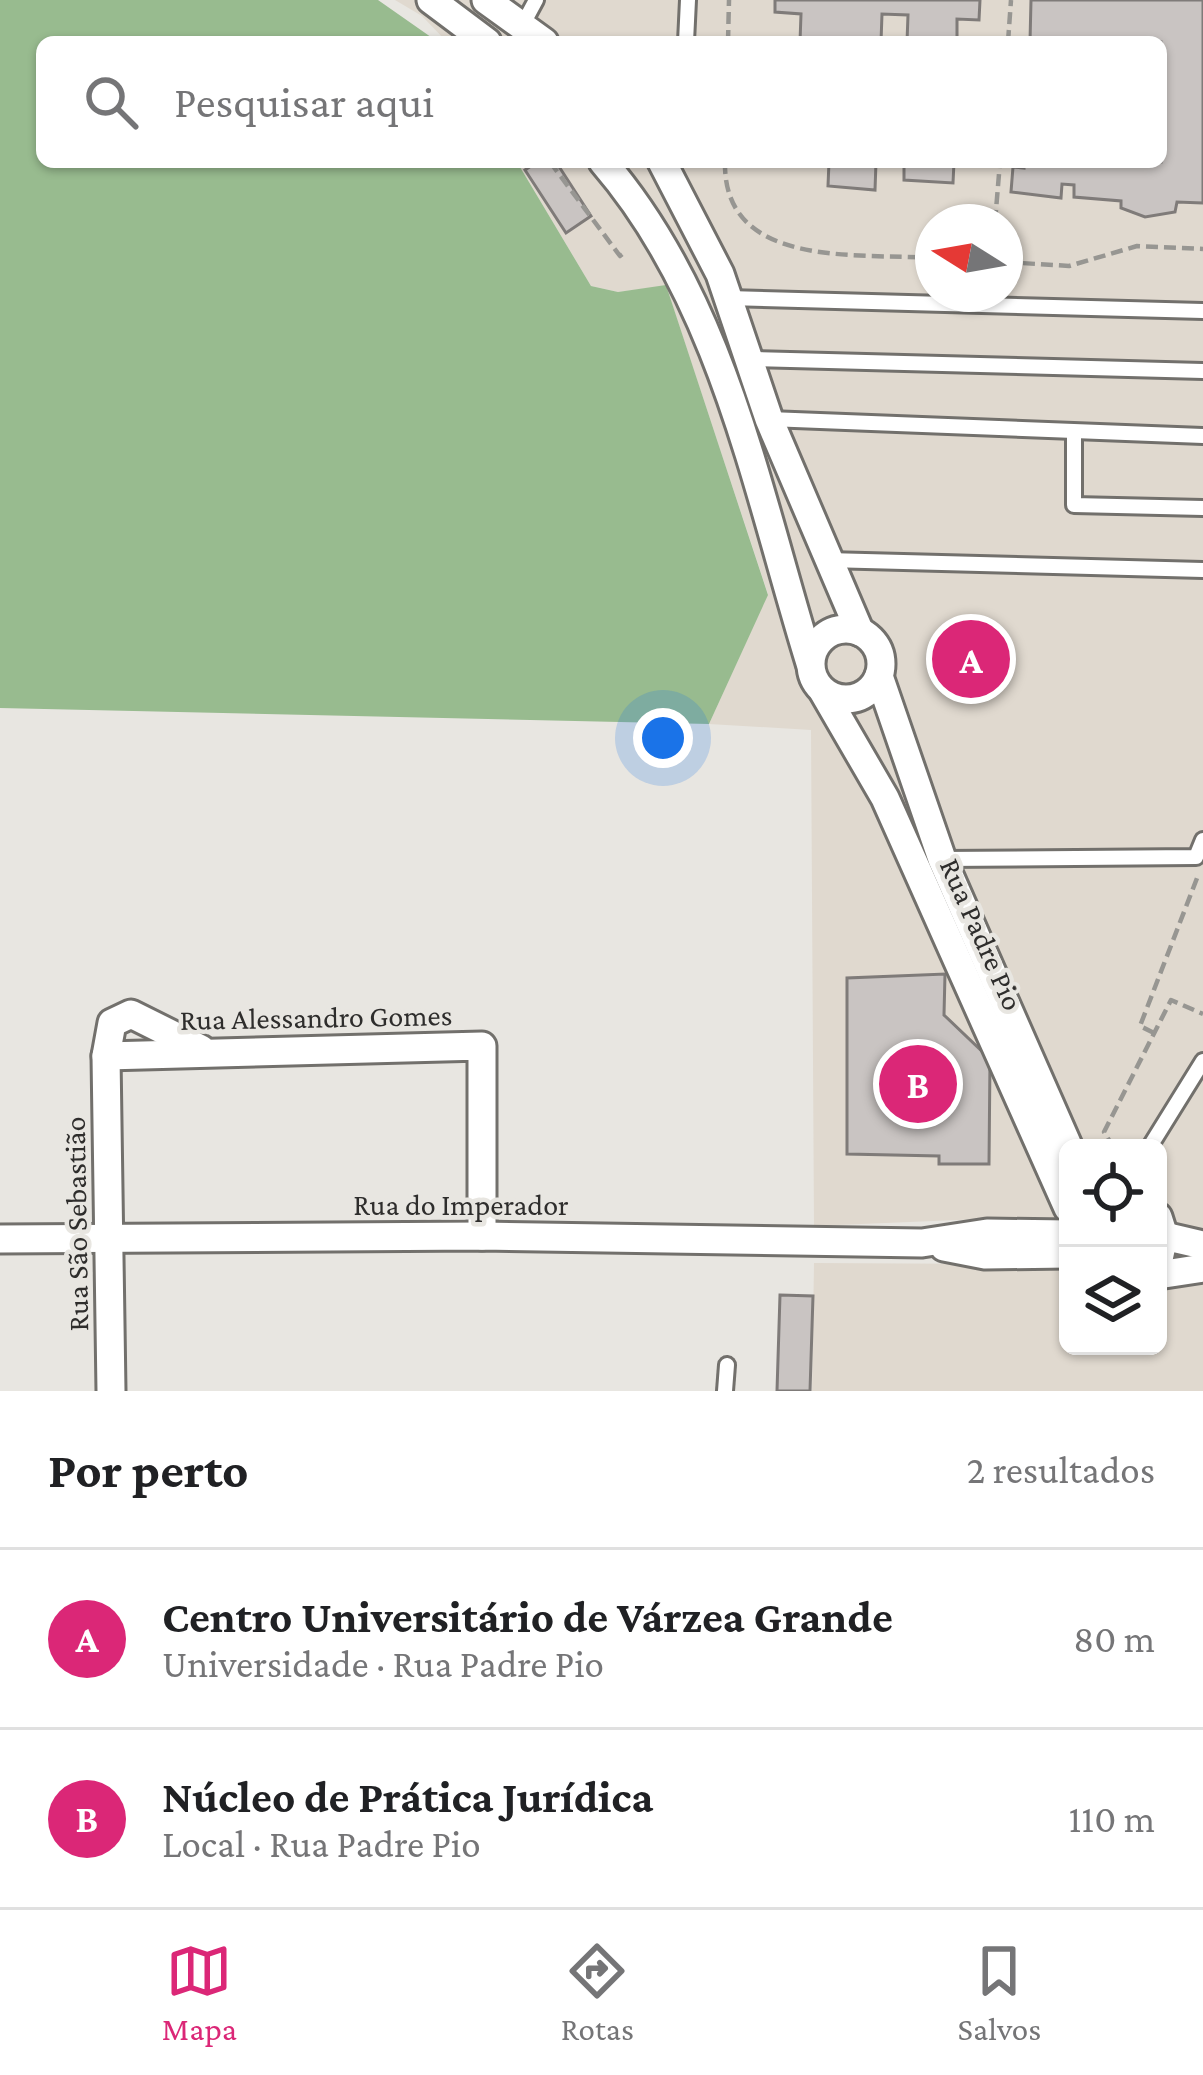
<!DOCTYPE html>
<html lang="pt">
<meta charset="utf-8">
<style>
body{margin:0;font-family:"Crimson Pro",serif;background:#f2f2f2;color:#202124}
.controls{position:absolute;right:36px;bottom:36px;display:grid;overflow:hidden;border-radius:18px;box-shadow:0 3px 9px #0004}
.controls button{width:108px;height:108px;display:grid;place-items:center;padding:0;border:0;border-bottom:3px solid #e0e0e0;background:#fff;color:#202124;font:60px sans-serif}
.compass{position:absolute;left:915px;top:204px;width:108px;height:108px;border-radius:50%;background:#fff;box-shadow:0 3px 9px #0004;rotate:281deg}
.you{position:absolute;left:663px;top:738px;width:42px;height:42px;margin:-30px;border:9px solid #fff;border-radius:50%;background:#1a73e8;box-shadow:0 0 0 18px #1a73e833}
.badge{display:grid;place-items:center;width:78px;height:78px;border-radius:50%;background:#db2777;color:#fff;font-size:39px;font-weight:700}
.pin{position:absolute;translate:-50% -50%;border:6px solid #fff;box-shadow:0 3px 12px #0006}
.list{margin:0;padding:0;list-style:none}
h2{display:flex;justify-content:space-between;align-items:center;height:156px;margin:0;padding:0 48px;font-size:51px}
h2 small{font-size:39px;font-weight:400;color:#757577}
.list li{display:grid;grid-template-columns:78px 1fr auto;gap:36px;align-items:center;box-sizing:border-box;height:180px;padding:0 48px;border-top:3px solid #e0e0e0}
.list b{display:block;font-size:45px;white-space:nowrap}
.list p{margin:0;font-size:39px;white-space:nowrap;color:#757577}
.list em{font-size:39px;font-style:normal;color:#757577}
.icon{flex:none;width:66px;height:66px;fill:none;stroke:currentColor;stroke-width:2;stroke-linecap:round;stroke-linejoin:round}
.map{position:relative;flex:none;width:1203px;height:1391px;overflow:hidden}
.search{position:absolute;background:#fff;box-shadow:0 3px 9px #0004;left:36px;right:36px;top:36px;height:132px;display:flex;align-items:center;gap:30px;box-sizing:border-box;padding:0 42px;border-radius:18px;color:#757577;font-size:45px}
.sheet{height:516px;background:#fff}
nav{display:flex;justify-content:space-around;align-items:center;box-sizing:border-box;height:168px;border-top:3px solid #e0e0e0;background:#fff;font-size:33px;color:#757577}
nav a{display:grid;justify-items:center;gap:6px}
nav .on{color:#db2777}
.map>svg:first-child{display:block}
</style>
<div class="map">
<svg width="1203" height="1391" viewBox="0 0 1203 1391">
<rect width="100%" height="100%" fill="#e8e6e1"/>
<path fill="#e0d9cf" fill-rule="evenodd" d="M 395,0 L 1203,0 L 1203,1391 L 812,1391 L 814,1263 L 1002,1264 L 1005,1218 L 814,1226 L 811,730 L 709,724 L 768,594 L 666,286 L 618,292 L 591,286 L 517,162 L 1161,162 L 1161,42 L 447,42 L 422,16 ZM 933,222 L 1005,222 L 1005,294 L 933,294 ZM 1068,1148 L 1158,1148 L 1158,1346 L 1068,1346 Z"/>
<path fill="#98bb8f" d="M 0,0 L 378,0 L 438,42 L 42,42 L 42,162 L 517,162 L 591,286 L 618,292 L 666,285 L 768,595 L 709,724 L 0,708 Z"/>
<g fill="#c9c4c2" stroke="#7f7b79" stroke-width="3">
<path d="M 775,0 L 980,0 L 979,20 L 957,19 L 957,42 L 907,42 L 908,15 L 882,14 L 881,42 L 800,42 L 801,14 L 775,12 Z"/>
<path d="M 1031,0 L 1203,0 L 1203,203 L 1177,202 L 1175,212 L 1145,217 L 1121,208 L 1121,201 L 1074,197 L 1074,185 L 1062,184 L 1061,198 L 1011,192 L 1013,167 L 1024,168 L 1024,162 L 1161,162 L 1161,42 L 1030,42 Z"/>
<path d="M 537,162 L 556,162 L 591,216 L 566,233 L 525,170 Z"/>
<path d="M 829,162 L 876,162 L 875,190 L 828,186 Z"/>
<path d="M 904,162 L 954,162 L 953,183 L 904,180 Z"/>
<path d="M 945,974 L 944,1015 L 990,1059 L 989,1164 L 939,1164 L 939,1156 L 847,1154 L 847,978 Z"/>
<path d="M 780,1295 L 813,1296 L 810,1391 L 777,1391 Z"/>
</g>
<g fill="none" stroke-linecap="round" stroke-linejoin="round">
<defs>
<g id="lane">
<path d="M 522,26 L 536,0"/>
<path d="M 686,42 L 688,0"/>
<path d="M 728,298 L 1203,311"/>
<path d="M 751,359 L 1203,371"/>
<path d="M 769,419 L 1203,436"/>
<path d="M 1074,432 L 1074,505 L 1203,508"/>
<path d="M 827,560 L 1203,570"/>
<path d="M 942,859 L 1196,857 L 1203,840"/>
<path d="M 1149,1148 L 1203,1061"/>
<path d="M 725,1391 L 727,1365"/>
</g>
<g id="street">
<path d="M 431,0 L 487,42"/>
<path d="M 486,0 L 544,42"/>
<path d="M 603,162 C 723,301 757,492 810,663"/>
<path d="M 662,162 L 720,274 L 769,419 L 860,632"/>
<circle cx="846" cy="664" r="35"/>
<path d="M 879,676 L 942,859 L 1069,1148"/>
<path d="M 824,693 L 885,798 L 1068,1208"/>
<path d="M 106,1056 L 482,1046 L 482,1236"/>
<path d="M 1158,1217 L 1164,1236 L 1158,1264"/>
<path d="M 1164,1236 L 1203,1245"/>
<path d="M 0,1239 L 482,1236 L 922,1243 L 987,1233 L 1068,1234"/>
<path d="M 944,1247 L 985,1255 L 1068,1254"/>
<path d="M 1158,1275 L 1203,1268"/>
<path d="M 111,1391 L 106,1056 L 112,1023 L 131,1014 L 201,1049"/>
</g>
</defs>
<use href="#lane" stroke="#72706c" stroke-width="20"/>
<use href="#street" stroke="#72706c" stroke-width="33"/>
<g stroke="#979692" stroke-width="4.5" stroke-dasharray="12 6" stroke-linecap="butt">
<path d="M 728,42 L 729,0"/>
<path d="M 1008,42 L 1011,0"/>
<path d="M 550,162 L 620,256 L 624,253"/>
<path d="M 725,162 C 723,269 857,253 933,258"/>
<path d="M 995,222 L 1000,162"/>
<path d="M 1005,262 L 1069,266 L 1137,246 L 1203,249"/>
<path d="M 1154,1033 L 1140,1026 L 1199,873"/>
<path d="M 1114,1148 L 1104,1132 L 1171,1000 L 1203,1014"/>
</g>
<use href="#lane" stroke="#fff" stroke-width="14"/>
<use href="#street" stroke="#fff" stroke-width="27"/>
</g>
<g text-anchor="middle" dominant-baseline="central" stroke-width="9" stroke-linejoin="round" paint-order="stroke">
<g font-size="30" fill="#2e2d2c" stroke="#e8e6e1">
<text transform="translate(982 934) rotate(66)">Rua Padre Pio</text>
<text transform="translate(316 1017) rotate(-1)">Rua Alessandro Gomes</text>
<text x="461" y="1204">Rua do Imperador</text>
<text transform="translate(76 1224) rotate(-91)">Rua São Sebastião</text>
</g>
</g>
</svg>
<div class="controls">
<button><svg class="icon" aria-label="locate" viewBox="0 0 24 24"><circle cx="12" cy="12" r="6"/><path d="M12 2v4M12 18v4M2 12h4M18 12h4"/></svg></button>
<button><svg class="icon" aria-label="layers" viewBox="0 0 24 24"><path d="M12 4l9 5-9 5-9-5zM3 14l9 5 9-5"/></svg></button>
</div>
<svg class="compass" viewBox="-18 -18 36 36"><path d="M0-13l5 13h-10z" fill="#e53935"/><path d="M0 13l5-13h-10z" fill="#757577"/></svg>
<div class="you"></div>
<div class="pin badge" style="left:971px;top:659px">A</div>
<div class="pin badge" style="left:918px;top:1084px">B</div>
<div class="search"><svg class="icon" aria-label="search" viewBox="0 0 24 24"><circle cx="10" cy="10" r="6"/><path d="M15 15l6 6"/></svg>Pesquisar aqui</div>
</div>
<section class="sheet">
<h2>Por perto<small>2 resultados</small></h2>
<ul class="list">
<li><span class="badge">A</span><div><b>Centro Universitário de Várzea Grande</b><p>Universidade · Rua Padre Pio</p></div><em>80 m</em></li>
<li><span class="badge">B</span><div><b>Núcleo de Prática Jurídica</b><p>Local · Rua Padre Pio</p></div><em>110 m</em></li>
</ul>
</section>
<nav>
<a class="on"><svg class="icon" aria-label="map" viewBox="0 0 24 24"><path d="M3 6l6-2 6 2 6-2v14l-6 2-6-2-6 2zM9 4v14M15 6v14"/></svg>Mapa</a>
<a><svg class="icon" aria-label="directions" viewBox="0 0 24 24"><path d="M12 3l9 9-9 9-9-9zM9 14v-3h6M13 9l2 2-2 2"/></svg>Rotas</a>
<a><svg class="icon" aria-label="saved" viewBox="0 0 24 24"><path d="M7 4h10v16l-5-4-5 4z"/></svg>Salvos</a>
</nav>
